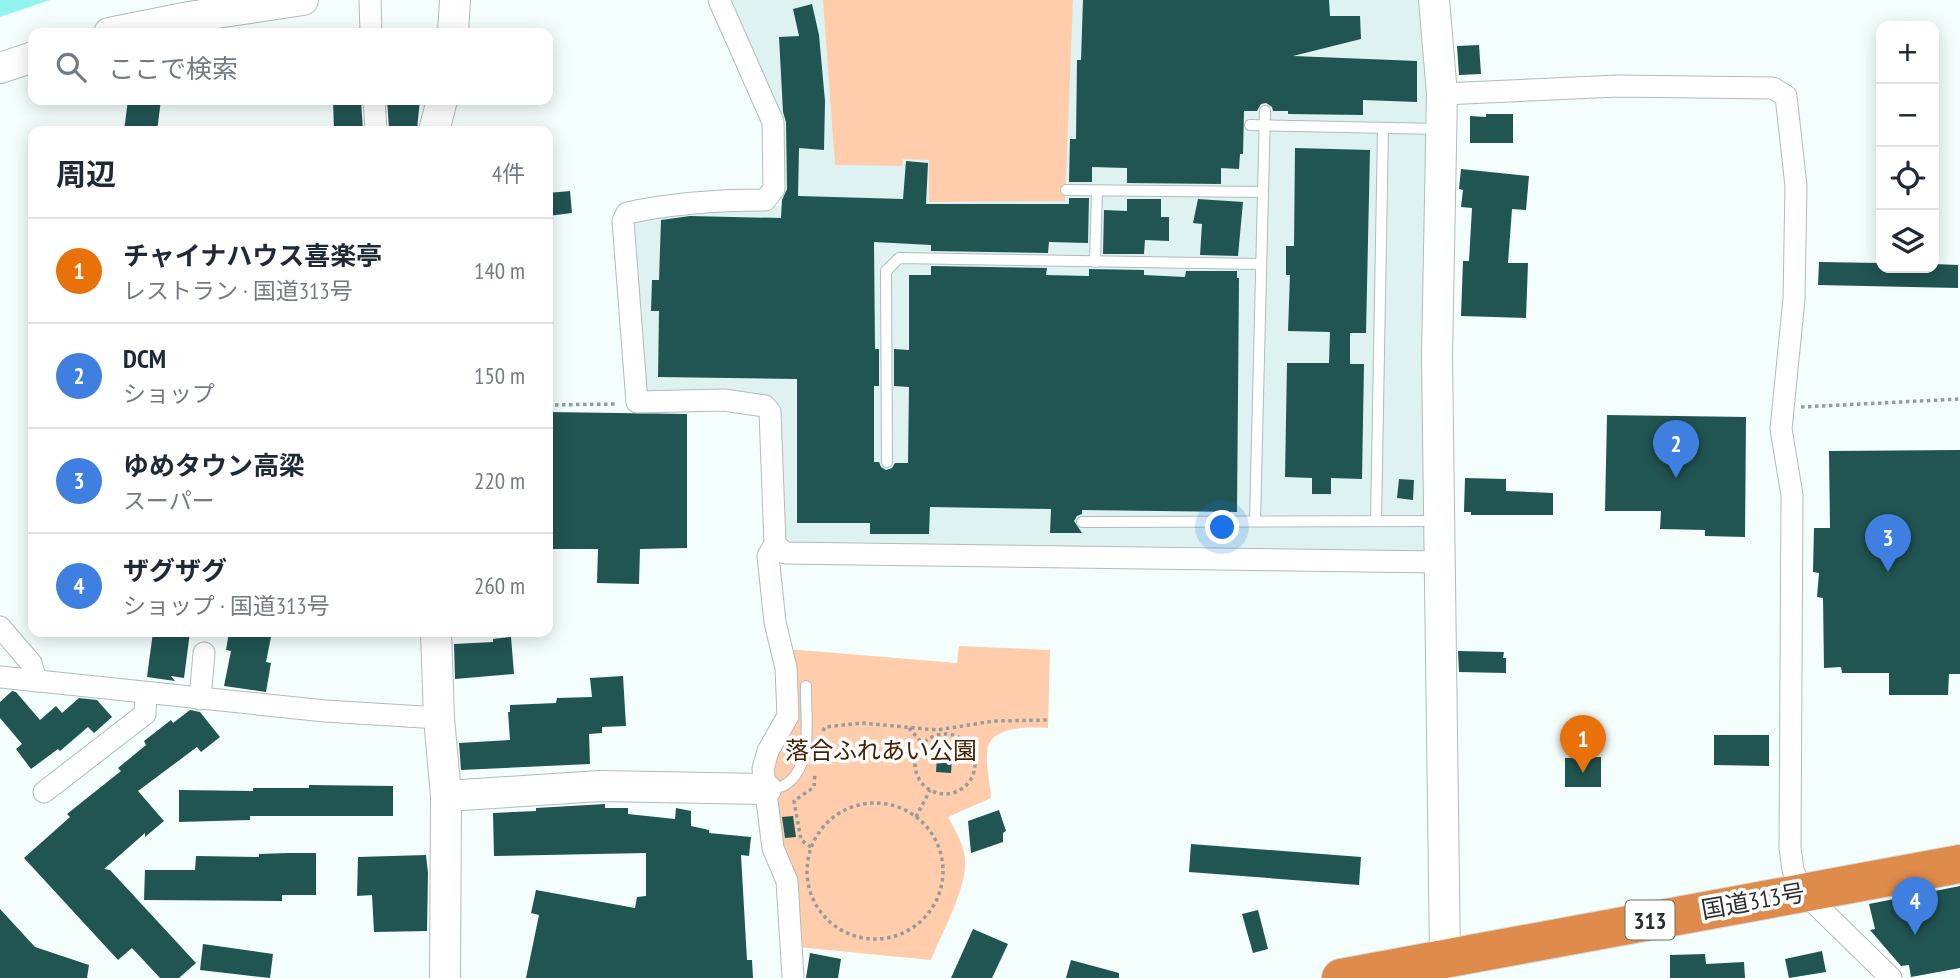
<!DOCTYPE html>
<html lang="ja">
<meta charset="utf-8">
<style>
body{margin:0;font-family:"PT Sans Narrow","Noto Sans JP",sans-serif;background:#f2f2f3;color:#1f2937}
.controls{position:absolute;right:21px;top:21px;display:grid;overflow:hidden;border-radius:14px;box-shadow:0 4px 18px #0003}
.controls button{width:63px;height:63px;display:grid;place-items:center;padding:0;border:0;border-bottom:2px solid #e0e1e3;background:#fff;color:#1f2937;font:35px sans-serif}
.you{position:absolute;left:1223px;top:528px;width:24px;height:24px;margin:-18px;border:5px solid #fff;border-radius:50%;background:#1a73e8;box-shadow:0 0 0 10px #1a73e833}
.badge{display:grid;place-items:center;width:46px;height:46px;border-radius:50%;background:#0b8043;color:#fff;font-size:23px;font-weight:700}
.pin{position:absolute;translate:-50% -58px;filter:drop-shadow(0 2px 4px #0008)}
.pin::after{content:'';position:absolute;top:37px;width:24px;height:21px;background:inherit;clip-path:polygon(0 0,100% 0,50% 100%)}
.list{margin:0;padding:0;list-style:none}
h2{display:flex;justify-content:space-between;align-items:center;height:91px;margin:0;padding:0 28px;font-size:30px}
h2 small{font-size:23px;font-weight:400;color:#747a83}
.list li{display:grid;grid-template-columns:46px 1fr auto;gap:21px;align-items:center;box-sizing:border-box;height:105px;padding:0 28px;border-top:2px solid #e0e1e3}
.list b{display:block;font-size:26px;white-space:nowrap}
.list p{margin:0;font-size:23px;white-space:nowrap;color:#747a83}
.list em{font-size:23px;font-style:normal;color:#747a83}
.icon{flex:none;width:38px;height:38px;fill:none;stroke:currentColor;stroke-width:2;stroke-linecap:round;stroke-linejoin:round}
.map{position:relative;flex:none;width:1960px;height:978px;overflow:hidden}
.search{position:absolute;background:#fff;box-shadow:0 4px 18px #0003;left:28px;top:28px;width:525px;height:77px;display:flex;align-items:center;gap:18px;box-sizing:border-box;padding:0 24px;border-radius:14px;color:#747a83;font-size:26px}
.panel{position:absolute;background:#fff;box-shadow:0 4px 18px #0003;left:28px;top:126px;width:525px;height:511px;border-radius:14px}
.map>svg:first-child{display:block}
</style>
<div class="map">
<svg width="1960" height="978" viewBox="0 0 1960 978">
<rect width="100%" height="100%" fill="#f3fefd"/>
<path fill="#def3f1" d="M 725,0 L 1425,0 L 1428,86 L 1424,555 L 796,549 L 783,542 L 775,402 L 642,395 L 628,229 L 634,216 L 724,206 L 782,206 L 777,124 Z"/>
<g fill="#ffcdab">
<path d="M 823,0 L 1073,0 L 1065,201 L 929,202 L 929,160 L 903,159 L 902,166 L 835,165 Z"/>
<path d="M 959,646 L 1050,650 L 1048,728 C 1029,727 988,725 987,753 C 986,767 990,783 991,798 L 948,817 C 956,832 967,849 965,868 C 962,897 942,933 931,960 L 797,947 L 781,852 L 772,755 L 787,649 L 957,663 Z"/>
</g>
<path fill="#93f4ed" d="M 0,0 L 50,0 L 0,17 Z"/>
<g fill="#215552">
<path d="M 1083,0 L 1329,0 L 1330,16 L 1360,16 L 1361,39 L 1293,56 L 1417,61 L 1417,102 L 1363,100 L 1363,115 L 1288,114 L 1288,111 L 1273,111 L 1272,107 L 1266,103 L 1261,104 L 1257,111 L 1244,111 L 1243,154 L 1240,154 L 1239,169 L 1221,168 L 1221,184 L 1127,183 L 1127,168 L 1092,167 L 1092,182 L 1069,182 L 1070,139 L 1076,139 L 1077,60 L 1081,60 Z"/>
<path d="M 812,4 L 819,35 L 825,101 L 824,150 L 799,148 L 798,196 L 903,199 L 906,161 L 928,163 L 926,204 L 1069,204 L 1069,198 L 1089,198 L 1088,243 L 1049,242 L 1048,253 L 931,251 L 931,245 L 874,242 L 875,349 L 879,349 L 879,386 L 874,386 L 874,462 L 879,462 L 881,467 L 886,470 L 892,468 L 895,463 L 908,463 L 909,387 L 894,386 L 894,349 L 909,350 L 909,275 L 931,275 L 931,266 L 1047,268 L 1046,275 L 1089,276 L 1089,269 L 1144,270 L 1144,275 L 1185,277 L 1186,271 L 1237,271 L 1237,278 L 1239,278 L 1237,512 L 1082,510 L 1082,514 L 1077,516 L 1074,521 L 1082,533 L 1050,533 L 1051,509 L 930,507 L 929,534 L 870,534 L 870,523 L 797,523 L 797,379 L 658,377 L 659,311 L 651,311 L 652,280 L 659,280 L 661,220 L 690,216 L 781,218 L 782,200 L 787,189 L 786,122 L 783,112 L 779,37 L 799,36 L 793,9 Z"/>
<path d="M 1479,45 L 1481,74 L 1459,75 L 1457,46 Z"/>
<path d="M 128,100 L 161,100 L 157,131 L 124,131 Z"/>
<path d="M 333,100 L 361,100 L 363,131 L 334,131 Z"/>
<path d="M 387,100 L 420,100 L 417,129 L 389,128 Z"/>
<path d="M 1486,114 L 1513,114 L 1513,143 L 1470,143 L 1470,116 L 1486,117 Z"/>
<path d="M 1295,148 L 1370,150 L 1366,333 L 1350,333 L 1350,364 L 1364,364 L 1362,479 L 1331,478 L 1331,494 L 1312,494 L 1312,478 L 1285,477 L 1287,363 L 1329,363 L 1330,332 L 1288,331 L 1290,275 L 1286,275 L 1286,246 L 1294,246 Z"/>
<path d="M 1461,169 L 1529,176 L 1526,210 L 1512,209 L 1508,263 L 1528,263 L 1526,318 L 1461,316 L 1463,261 L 1469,261 L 1472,208 L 1461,207 L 1463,190 L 1459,189 Z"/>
<path d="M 570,191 L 572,213 L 548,216 L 548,193 Z"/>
<path d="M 1127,199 L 1161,199 L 1161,217 L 1169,217 L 1169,241 L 1145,240 L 1144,254 L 1103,254 L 1104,210 L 1127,211 Z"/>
<path d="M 1198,199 L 1243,202 L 1238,256 L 1200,255 L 1202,224 L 1193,223 Z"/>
<path d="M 1819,262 L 1881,263 L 1881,268 L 1934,268 L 1934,264 L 1958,265 L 1958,288 L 1818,285 Z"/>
<path d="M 548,412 L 687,414 L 687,548 L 640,549 L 639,584 L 597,583 L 598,549 L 548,549 Z"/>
<path d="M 1607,415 L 1746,417 L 1745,537 L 1705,536 L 1705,530 L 1660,529 L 1661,511 L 1605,511 Z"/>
<path d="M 1960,450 L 1960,674 L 1949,674 L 1948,695 L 1889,695 L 1889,673 L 1842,673 L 1841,667 L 1824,668 L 1823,598 L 1817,597 L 1819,573 L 1813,572 L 1814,528 L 1830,528 L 1829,451 Z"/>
<path d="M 1465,478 L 1506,479 L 1506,491 L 1553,493 L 1553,515 L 1471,515 L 1471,512 L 1464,512 Z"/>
<path d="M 1399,479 L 1414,480 L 1413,500 L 1397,498 Z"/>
<path d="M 153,632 L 190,632 L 184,678 L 171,676 L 175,681 L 147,677 Z"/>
<path d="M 229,632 L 272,632 L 266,662 L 271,663 L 266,692 L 224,686 L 231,651 L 226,650 Z"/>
<path d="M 511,637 L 514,674 L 455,679 L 454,644 L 493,642 L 493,639 Z"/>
<path d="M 1458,651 L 1504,652 L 1503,658 L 1506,658 L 1506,673 L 1459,672 Z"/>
<path d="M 623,676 L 626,726 L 602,727 L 602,733 L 589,734 L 590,764 L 461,770 L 459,743 L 510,740 L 508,712 L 510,712 L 510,705 L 556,703 L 557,698 L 592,697 L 590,678 Z"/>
<path d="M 12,691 L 16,692 L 40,720 L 56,706 L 62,713 L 79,698 L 97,700 L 112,717 L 94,733 L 88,727 L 60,751 L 58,749 L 31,769 L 16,749 L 22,744 L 0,718 L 0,702 Z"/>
<path d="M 190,710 L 200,712 L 220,737 L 201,752 L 197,747 L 138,791 L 164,821 L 145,837 L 145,833 L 104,869 L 110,870 L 196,963 L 179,978 L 160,978 L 132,948 L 118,960 L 24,858 L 70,817 L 67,814 L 121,771 L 118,768 L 146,745 L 144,741 L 171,720 L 173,723 Z"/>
<path d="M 1714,735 L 1769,735 L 1769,766 L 1714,765 Z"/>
<path d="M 937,756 L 952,757 L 951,773 L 936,772 Z"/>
<path d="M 1601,757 L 1601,787 L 1565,787 L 1565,758 Z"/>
<path d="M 309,785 L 393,786 L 393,816 L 250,816 L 250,820 L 179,822 L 179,790 L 253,791 L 253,788 L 309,788 Z"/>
<path d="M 605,804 L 605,808 L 628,808 L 628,814 L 675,819 L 676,808 L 691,811 L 691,826 L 709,830 L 709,833 L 751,837 L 749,856 L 741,855 L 747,960 L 752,960 L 753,978 L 526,978 L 539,915 L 531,913 L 536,890 L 635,908 L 637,897 L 646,896 L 646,853 L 494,856 L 493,813 L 536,811 L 536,808 Z"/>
<path d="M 999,810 L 1006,831 L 1003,833 L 1003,842 L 971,853 L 968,821 Z"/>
<path d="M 793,816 L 796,837 L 785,838 L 782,817 Z"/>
<path d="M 1191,844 L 1361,857 L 1359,885 L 1189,872 Z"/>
<path d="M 288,853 L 316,853 L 316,895 L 282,895 L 282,901 L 144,900 L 145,870 L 195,870 L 196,856 L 259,857 L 259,854 Z"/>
<path d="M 426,855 L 428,873 L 427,931 L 374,932 L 372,895 L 357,896 L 358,857 Z"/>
<path d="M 1960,886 L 1960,968 L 1911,977 L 1909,965 L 1901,966 L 1870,930 L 1875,929 L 1869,904 Z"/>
<path d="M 0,909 L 35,947 L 89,965 L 87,978 L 0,978 Z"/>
<path d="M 1258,910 L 1268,949 L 1253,953 L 1242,914 Z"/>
<path d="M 973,929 L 1008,944 L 992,978 L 951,978 Z"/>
<path d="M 203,944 L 273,954 L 270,978 L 200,970 Z"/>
<path d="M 1822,951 L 1826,972 L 1789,978 L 1785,959 Z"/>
<path d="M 810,953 L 841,959 L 838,978 L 806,978 Z"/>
<path d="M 1705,954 L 1706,964 L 1744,962 L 1745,978 L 1670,978 L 1670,955 Z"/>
<path d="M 1071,960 L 1119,973 L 1119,978 L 1066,978 Z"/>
</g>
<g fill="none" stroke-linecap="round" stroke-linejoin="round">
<defs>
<g id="lane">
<path d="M 1250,125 L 1439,129"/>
<path d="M 1066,190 L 1263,192"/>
<path d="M 1095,262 L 1097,191"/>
<path d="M 887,462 L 886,271 L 899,258 L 1261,264"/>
<path d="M 1255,521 L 1265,111"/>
<path d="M 1376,521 L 1383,128"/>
<path d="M 1082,522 L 1437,521"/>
<path d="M 768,789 C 773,788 780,788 785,785 C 815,766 805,716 806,686"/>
</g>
<g id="street">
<path d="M 370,0 L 371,33"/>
<path d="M 719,0 L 773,122 L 774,189 L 765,200 C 718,200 673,203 627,213 L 623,221 L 637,402 L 724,400 L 765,406 L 770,412 L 775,544 L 768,556 L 775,622 L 786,668 L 788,716 L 768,751 L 763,769 L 773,848 L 787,881 L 793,978"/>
<path d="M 1442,94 L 1618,86 L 1773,88 L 1786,96 L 1796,186 L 1794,299 L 1781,429 L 1792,495 L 1790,848 L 1793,870 L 1802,891 L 1891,978"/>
<path d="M 374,100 L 376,131"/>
<path d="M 775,544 L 785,553 L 1440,562"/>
<path d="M 0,627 L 31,663 L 36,681"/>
<path d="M 0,677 L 325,711 L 439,718"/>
<path d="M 200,699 L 204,653"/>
<path d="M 44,792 L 145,714 L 146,693"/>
</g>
<g id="secondary">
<path d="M 1434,0 L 1442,94 L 1437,356 L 1445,958"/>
<path d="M 109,33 L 189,17 L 303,0"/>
<path d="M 453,33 L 455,0"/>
<path d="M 0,68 L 33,57"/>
<path d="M 434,131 L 442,100"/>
<path d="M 436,632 L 439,718 L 446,796 L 445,978"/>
<path d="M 446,796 L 600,786 L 766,789"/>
</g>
<path id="highway" d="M 1341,978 L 1960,864"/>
</defs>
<use href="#lane" stroke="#b1bcba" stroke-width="12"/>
<use href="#street" stroke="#b1bcba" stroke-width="23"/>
<use href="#secondary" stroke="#b1bcba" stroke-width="32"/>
<use href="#highway" stroke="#d9d9d9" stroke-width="40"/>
<g stroke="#959d9c" stroke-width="3.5" stroke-dasharray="3.5 3.5" stroke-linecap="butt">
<path d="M 548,405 L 618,404"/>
<path d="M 1801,407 L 1960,399"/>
<path d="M 909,728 L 923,744"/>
<path d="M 823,731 L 825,727 L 862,723 L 937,730 L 994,721 L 1048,720"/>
<circle cx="945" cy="764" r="30"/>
<circle cx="875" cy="871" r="68"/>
<path d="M 916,817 L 930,790"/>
<path d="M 811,847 L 801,840 L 794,801 L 814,787 L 815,773"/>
</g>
<use href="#lane" stroke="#fff" stroke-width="10"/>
<use href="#street" stroke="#fff" stroke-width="21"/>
<use href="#secondary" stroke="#fff" stroke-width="30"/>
<use href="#highway" stroke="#de8b4b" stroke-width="38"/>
</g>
<g text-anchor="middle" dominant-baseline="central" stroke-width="7" stroke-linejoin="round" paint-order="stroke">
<rect fill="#fff" stroke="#6a6d6d" stroke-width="2" x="1625.5" y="900.5" width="49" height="39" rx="5"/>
<g font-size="23" font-weight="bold" fill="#2a2e2e">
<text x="1650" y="920">313</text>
</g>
<g font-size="24" fill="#462000" stroke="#fff">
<text x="881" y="750">落合ふれあい公園</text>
</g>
<g font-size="24" fill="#2a2e2e" stroke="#fff">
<text transform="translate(1753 901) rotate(-10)">国道313号</text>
</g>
</g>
</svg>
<div class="controls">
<button>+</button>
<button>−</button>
<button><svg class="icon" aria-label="locate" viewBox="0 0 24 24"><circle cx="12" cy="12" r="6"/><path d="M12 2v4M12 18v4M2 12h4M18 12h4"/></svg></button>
<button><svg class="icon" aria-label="layers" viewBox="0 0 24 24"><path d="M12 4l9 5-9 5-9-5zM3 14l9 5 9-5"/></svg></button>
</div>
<div class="you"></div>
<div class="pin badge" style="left:1583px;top:773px;background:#e8710a">1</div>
<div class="pin badge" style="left:1676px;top:478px;background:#3f7fe0">2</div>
<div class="pin badge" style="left:1888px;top:572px;background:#3f7fe0">3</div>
<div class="pin badge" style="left:1915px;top:935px;background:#3f7fe0">4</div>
<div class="search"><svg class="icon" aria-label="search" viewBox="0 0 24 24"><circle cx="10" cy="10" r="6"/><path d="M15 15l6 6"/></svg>ここで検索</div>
<section class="panel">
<h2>周辺<small>4件</small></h2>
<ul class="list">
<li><span class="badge" style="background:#e8710a">1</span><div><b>チャイナハウス喜楽亭</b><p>レストラン · 国道313号</p></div><em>140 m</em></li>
<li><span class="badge" style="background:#3f7fe0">2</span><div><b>DCM</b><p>ショップ</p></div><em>150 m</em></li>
<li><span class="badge" style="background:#3f7fe0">3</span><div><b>ゆめタウン高梁</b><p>スーパー</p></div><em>220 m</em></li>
<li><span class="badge" style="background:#3f7fe0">4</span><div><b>ザグザグ</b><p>ショップ · 国道313号</p></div><em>260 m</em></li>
</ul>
</section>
</div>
